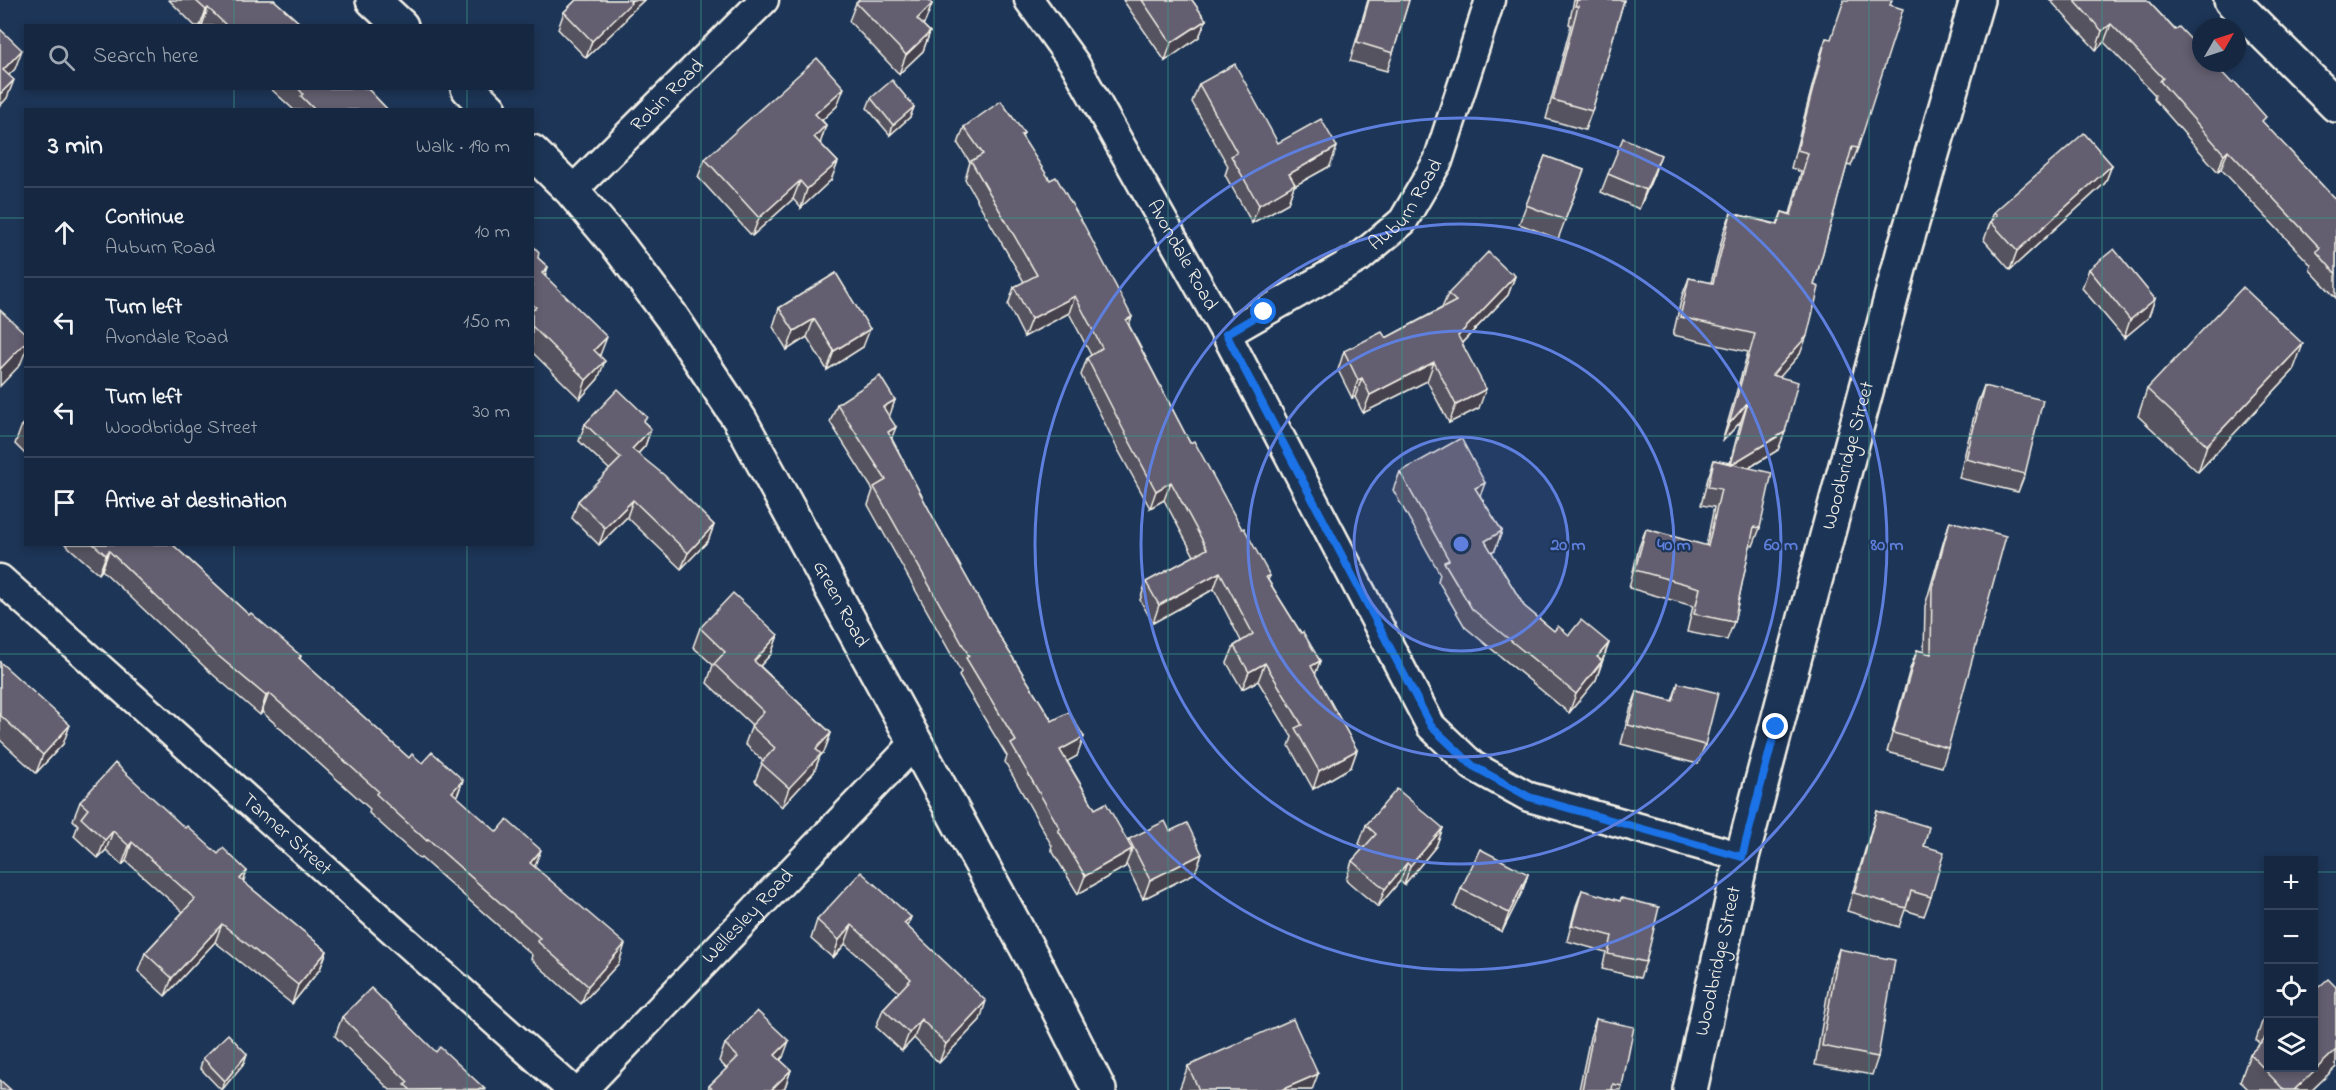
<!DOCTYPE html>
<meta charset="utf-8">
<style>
body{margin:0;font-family:"Indie Flower",sans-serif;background:#1f3048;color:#f1f3f6}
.controls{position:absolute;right:18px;bottom:18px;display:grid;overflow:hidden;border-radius:0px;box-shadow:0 3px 9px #0003}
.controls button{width:54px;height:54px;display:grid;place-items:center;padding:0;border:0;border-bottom:2px solid #35445a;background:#162841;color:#f1f3f6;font:30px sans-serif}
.compass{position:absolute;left:2192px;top:18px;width:54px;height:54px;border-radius:50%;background:#162841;box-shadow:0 3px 9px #0003;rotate:51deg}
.stop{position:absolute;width:18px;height:18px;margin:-14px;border:4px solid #1a73e8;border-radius:50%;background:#fff}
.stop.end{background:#1a73e8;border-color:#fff;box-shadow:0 2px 6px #0008}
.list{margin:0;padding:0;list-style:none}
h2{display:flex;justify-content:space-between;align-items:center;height:78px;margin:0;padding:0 24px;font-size:26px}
h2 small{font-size:20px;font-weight:400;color:#9ea6b1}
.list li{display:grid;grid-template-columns:39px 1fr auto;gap:18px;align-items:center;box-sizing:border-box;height:90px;padding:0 24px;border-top:2px solid #35445a}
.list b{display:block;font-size:22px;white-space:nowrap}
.list p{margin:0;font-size:20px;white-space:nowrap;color:#9ea6b1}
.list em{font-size:20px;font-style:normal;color:#9ea6b1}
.icon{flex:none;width:33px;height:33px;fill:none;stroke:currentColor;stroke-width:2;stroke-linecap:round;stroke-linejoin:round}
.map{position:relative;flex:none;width:2336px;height:1090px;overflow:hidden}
.search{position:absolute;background:#162841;box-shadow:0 3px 9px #0003;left:24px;top:24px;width:510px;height:66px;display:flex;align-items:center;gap:15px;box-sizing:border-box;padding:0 21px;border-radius:0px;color:#9ea6b1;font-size:22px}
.panel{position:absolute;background:#162841;box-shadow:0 3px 9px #0003;left:24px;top:108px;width:510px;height:438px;border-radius:0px}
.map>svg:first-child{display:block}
</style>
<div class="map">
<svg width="2336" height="1090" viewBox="0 0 2336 1090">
<rect width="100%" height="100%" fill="#1d3557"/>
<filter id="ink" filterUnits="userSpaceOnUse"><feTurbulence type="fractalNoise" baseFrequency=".0167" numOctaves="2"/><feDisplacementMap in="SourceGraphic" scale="12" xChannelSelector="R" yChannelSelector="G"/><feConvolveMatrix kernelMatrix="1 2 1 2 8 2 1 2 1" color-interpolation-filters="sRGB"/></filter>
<g filter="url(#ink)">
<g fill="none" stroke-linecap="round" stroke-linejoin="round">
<defs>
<g id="street">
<path id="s1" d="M 1029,0 L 1075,64 L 1226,334 L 1431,726 L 1473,766 L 1529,797 L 1742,857"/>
<path id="s2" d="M 572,191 L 764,0"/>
<path id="s3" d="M 1226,334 L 1359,258 L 1403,221 L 1438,161 L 1490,0"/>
<path id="s4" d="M 0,579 L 572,1090"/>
<path id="s5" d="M 582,1090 L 915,743"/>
</g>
<g id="secondary">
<path d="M 373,0 L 401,26"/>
<path d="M 2231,0 L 2336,105"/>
<path d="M 468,88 L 490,110"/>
<path id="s6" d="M 532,152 L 572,191 L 620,248 L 671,316 L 740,420 L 1033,959 L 1099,1090"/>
<path id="s7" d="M 1690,1090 L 1742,857 L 1805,618 L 1904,250 L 1977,0"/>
</g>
</defs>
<use href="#street" stroke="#f4f1e8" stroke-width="33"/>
<use href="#secondary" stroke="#f4f1e8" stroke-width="38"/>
<use href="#street" stroke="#1d3557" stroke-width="28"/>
<use href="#secondary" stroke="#1d3557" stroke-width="33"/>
</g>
<g fill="#55525f" stroke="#f4f1e8" stroke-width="1.5">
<path d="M 169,0 L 274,0 L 303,26 L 195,26 Z"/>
<path d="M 576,0 L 644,0 L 627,16 L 625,21 L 586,58 L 558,29 L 564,12 Z"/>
<path d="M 1123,0 L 1192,0 L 1206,20 L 1199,37 L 1165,61 Z"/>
<path d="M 1368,0 L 1409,0 L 1393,53 L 1387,71 L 1350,61 Z"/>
<path d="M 1574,0 L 1624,0 L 1592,111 L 1585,130 L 1546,119 L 1571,25 L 1569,24 Z"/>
<path d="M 2050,0 L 2147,0 L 2336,200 L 2336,298 L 2310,270 L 2311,265 L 2221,169 L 2218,172 L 2154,99 L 2155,95 L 2104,42 L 2096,50 Z"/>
<path d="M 856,3 L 932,4 L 925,22 L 923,25 L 930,32 L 923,51 L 899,74 L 849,21 Z"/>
<path d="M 1890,5 L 1858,148 L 1851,166 L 1847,165 L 1814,285 L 1800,354 L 1779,377 L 1785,432 L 1778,450 L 1749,468 L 1760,528 L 1753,546 L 1750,545 L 1734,622 L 1727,640 L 1687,632 L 1693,606 L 1629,588 L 1639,547 L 1646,529 L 1706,546 L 1714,507 L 1701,505 L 1708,478 L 1714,460 L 1730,463 L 1741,421 L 1722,442 L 1748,352 L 1673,335 L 1682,296 L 1689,278 L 1711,283 L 1724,231 L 1731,213 L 1777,224 L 1782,212 L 1790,214 L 1801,172 L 1791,168 L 1820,56 L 1826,38 L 1831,39 Z"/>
<path d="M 1199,84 L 1278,143 L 1330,166 L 1294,186 L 1288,203 L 1252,223 L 1225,175 L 1228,166 L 1192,102 Z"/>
<path d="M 270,88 L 367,88 L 388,110 L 294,110 Z"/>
<path d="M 871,98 L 914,107 L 910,117 L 890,135 L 867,108 Z"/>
<path d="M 837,106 L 822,120 L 826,125 L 820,143 L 838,162 L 831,180 L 801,208 L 793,199 L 752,236 L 698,177 L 705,159 Z"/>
<path d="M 964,127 L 1024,133 L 1022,137 L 1129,325 L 1190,443 L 1270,576 L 1268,580 L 1301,633 L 1320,661 L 1315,674 L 1357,750 L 1351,767 L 1313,789 L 1289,746 L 1292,737 L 1258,681 L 1242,689 L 1227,663 L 1234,646 L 1241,641 L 1214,589 L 1153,623 L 1140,600 L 1146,582 L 1194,556 L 1164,500 L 1150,508 L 1116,446 L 1081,375 L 1087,358 L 1091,355 L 1069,313 L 1024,337 L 1008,305 L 1014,287 L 1024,282 L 965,179 L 970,162 L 958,144 Z"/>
<path d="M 1545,156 L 1584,170 L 1558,239 L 1519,224 Z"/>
<path d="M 2112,165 L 2105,183 L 2010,270 L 1984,240 L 1994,212 Z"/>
<path d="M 1608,174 L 1654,174 L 1639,209 L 1601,192 Z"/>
<path d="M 532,245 L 538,258 L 548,267 L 545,276 L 600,356 L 598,379 L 580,399 L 532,352 Z"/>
<path d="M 2089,269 L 2155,299 L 2148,318 L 2124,338 L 2082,288 Z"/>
<path d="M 836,273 L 863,347 L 827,370 L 807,337 L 787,350 L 773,327 L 779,308 Z"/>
<path d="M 1510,273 L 1515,276 L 1508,295 L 1462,343 L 1479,408 L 1449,423 L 1427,381 L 1363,413 L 1355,397 L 1352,398 L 1338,370 L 1344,351 L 1386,338 L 1442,308 L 1448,294 Z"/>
<path d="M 2293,371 L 2198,472 L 2138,416 L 2147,389 Z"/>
<path d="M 1984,386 L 2025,474 L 2018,492 L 1959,478 L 1977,404 Z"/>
<path d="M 895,400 L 889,416 L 892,439 L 935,521 L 1000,637 L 1052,721 L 1077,756 L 1067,761 L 1095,809 L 1128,842 L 1129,839 L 1170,831 L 1195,873 L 1143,899 L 1126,864 L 1125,867 L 1078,894 L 1051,849 L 1052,846 L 1005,762 L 1007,756 L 959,676 L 961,672 L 868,505 L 873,490 L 830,422 L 837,404 Z"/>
<path d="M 26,422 L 26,455 L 15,444 L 22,425 Z"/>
<path d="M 645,423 L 651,429 L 645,446 L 638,454 L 714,525 L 708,541 L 681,569 L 627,517 L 599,545 L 572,518 L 578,501 L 610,470 L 579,441 L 585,424 Z"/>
<path d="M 1400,472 L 1480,496 L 1502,531 L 1495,550 L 1491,552 L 1524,606 L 1554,631 L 1569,635 L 1609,643 L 1596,680 L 1569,713 L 1465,627 L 1438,581 L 1440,574 L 1393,490 Z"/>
<path d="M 1950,521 L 1948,748 L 1942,767 L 1887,752 L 1910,669 L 1917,650 L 1924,652 L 1925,606 L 1944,540 Z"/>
<path d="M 65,544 L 172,544 L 249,615 L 301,656 L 300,659 L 409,758 L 463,780 L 457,797 L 535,867 L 619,963 L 581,1004 L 531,959 L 532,955 L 421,858 L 420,859 L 369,813 L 370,809 L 262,712 L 260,715 L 210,672 L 102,570 L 99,574 Z"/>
<path d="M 700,628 L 778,635 L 771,654 L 760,666 L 831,733 L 824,752 L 820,756 L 814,772 L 782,807 L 755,781 L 763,761 L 745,744 L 752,725 L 707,683 L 713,665 L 693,647 Z"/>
<path d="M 0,662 L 63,744 L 36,773 L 0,740 Z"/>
<path d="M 1678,683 L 1705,745 L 1698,764 L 1621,744 L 1630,710 L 1637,692 L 1672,701 Z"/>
<path d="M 80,802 L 185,828 L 218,854 L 247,871 L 243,882 L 327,951 L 320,969 L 292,1004 L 215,942 L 165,996 L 138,971 L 145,953 L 183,912 L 126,861 L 122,865 L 106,850 L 98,858 L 74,836 L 78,825 L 73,820 Z"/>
<path d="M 1877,811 L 1924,846 L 1931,897 L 1924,916 L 1905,910 L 1899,927 L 1847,911 L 1871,830 Z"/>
<path d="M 1366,825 L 1443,828 L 1436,846 L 1404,885 L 1400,881 L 1378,907 L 1346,880 L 1352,861 L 1364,848 L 1359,844 Z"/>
<path d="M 1528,874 L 1522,892 L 1502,932 L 1454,907 L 1461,889 Z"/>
<path d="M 1582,890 L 1646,962 L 1640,978 L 1602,969 L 1606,952 L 1567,941 L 1576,906 Z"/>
<path d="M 911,917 L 907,926 L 980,1020 L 939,1063 L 914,1038 L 902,1051 L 876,1027 L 883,1009 L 899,992 L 845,944 L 833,958 L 811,939 L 817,920 Z"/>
<path d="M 1839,949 L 1878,1057 L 1872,1075 L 1815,1065 L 1832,968 Z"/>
<path d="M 2336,987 L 2336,1067 L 2312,1090 L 2249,1090 L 2240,1081 L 2250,1054 L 2260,1044 L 2256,1040 L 2265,1013 L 2268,1010 L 2268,1068 Z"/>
<path d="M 342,1017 L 436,1052 L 485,1090 L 390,1090 L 335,1036 Z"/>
<path d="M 1596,1019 L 1622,1086 L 1621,1090 L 1579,1090 L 1590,1037 Z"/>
<path d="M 725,1044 L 783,1057 L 780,1060 L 791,1070 L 785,1087 L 782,1090 L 708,1090 L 709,1086 L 727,1069 L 719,1061 Z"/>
<path d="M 203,1058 L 244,1063 L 221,1090 L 200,1068 Z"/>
<path d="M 1188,1066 L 1312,1090 L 1179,1090 Z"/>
</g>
<g fill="#45424e" stroke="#f4f1e8" stroke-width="1.5">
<path d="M 632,0 L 644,0 L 627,16 L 625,21 L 586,58 L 592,41 Z"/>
<path d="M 932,4 L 925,22 L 910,37 L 917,19 Z"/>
<path d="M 208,8 L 202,26 L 200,26 L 206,10 Z"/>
<path d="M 1206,20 L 1199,37 L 1165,61 L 1171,43 Z"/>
<path d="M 2111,24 L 2104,42 L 2096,50 L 2102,31 Z"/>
<path d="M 930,32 L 923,51 L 899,74 L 906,55 Z"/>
<path d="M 22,50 L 15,69 L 0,84 L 3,70 Z"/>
<path d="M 14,80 L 7,98 L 0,106 L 0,94 Z"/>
<path d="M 844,88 L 837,106 L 809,132 L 815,114 Z"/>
<path d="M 914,107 L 910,117 L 890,135 L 893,125 Z"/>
<path d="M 826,125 L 820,144 L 814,137 Z"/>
<path d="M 1337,147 L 1330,166 L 1294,186 L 1288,203 L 1252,223 L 1259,205 L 1289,174 Z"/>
<path d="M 2228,150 L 2221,169 L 2218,172 L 2224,154 Z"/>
<path d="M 1661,155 L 1654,174 L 1639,209 L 1646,190 Z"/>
<path d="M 838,162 L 831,180 L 801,208 L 807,189 Z"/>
<path d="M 2112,165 L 2105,183 L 2010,270 L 2017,251 Z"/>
<path d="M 800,181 L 793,199 L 752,236 L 759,218 Z"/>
<path d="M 548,267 L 541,286 L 542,273 Z"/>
<path d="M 1515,276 L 1508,295 L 1451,354 L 1458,336 Z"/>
<path d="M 1075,296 L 1069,313 L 1024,337 L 1031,319 Z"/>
<path d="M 2155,299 L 2148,318 L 2124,338 L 2130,320 Z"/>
<path d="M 1132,317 L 1125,334 L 1126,320 Z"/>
<path d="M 814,319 L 807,337 L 787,350 L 794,331 Z"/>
<path d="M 870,329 L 863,347 L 827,370 L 834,351 Z"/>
<path d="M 1807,336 L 1800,354 L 1765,394 L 1772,375 Z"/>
<path d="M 607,337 L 600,355 L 587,369 L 594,350 Z"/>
<path d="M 26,342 L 26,350 L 20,365 L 0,386 L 0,369 Z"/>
<path d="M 2303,344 L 2293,371 L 2198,472 L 2207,445 Z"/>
<path d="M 605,361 L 598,379 L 580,399 L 586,380 Z"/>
<path d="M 1434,362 L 1427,381 L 1363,413 L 1370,395 Z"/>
<path d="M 1362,378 L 1355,397 L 1352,398 L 1358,380 Z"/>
<path d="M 1486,389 L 1479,408 L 1449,423 L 1456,405 Z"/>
<path d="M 895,400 L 889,418 L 883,407 Z"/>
<path d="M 1748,402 L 1741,421 L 1722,442 L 1729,424 Z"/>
<path d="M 896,427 L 889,445 L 888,432 Z"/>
<path d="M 651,429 L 645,446 L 626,466 L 632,449 Z"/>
<path d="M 1785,432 L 1778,450 L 1725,482 L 1732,464 Z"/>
<path d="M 1171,482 L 1164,500 L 1150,508 L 1156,491 Z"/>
<path d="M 1485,483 L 1478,502 L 1475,488 Z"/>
<path d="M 633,500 L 627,517 L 599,545 L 605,528 Z"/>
<path d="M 714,525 L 708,541 L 681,569 L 688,553 Z"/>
<path d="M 1502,531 L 1495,550 L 1478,559 L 1485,541 Z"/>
<path d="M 109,551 L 102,570 L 99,574 L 106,555 Z"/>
<path d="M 1220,572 L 1214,589 L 1153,623 L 1159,605 Z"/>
<path d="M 778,635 L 771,654 L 747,680 L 754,661 Z"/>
<path d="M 1609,643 L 1602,661 L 1597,657 Z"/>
<path d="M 1320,661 L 1314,678 L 1311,666 Z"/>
<path d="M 1602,661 L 1596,680 L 1569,713 L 1576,694 Z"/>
<path d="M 1265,663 L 1258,681 L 1242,689 L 1249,672 Z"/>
<path d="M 269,693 L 262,712 L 260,715 L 266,696 Z"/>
<path d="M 70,725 L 63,744 L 36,773 L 43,755 Z"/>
<path d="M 831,733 L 824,752 L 820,756 L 814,772 L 782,807 L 789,788 L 816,749 Z"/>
<path d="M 1084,737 L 1077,756 L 1054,769 L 1060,750 Z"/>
<path d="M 1357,750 L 1351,767 L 1313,789 L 1319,771 Z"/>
<path d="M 463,780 L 456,798 L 452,792 Z"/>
<path d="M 1443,828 L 1436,846 L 1404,885 L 1410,866 Z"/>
<path d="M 113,831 L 106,850 L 98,858 L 105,840 Z"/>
<path d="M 132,842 L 126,861 L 122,865 L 129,846 Z"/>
<path d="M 1132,849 L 1125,867 L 1078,894 L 1085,876 Z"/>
<path d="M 541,850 L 534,868 L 530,863 Z"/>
<path d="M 1202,854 L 1195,873 L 1143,899 L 1150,880 Z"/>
<path d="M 1407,863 L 1400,881 L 1378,907 L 1385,889 Z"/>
<path d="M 247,871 L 241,889 L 240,879 Z"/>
<path d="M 1528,874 L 1522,892 L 1502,932 L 1509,913 Z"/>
<path d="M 911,917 L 904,935 L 904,923 Z"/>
<path d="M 222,924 L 215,942 L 165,996 L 172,978 Z"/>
<path d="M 852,925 L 845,944 L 833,958 L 839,940 Z"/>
<path d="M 625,944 L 619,963 L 581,1004 L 588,986 Z"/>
<path d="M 327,951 L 320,969 L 292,1004 L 298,985 Z"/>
<path d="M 986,1001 L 980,1020 L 939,1063 L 946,1044 Z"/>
<path d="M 921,1019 L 914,1038 L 902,1051 L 909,1033 Z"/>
<path d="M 789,1041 L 783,1057 L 769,1072 L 775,1055 Z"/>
<path d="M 2336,1050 L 2336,1067 L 2312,1090 L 2294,1090 Z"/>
<path d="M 247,1054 L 244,1063 L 222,1090 L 225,1081 Z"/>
<path d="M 791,1070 L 785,1087 L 782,1090 L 771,1090 Z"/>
<path d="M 1318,1074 L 1312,1090 L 1281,1090 Z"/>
</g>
<g fill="#635f6f" stroke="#f4f1e8" stroke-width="1.5">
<path d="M 195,0 L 274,0 L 303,26 L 227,26 L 208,8 L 206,10 Z"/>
<path d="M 576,0 L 632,0 L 630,2 L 631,3 L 592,41 L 564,12 Z"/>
<path d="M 859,0 L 928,0 L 932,4 L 917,19 L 930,32 L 906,55 L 856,3 Z"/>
<path d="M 1142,0 L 1192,0 L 1206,20 L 1171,43 Z"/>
<path d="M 1369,0 L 1409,0 L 1393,53 L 1357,42 Z"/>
<path d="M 1577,0 L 1624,0 L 1592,111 L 1553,100 L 1578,6 L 1575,6 Z"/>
<path d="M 1844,0 L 1892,0 L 1890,5 L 1903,9 L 1858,148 L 1852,147 L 1814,285 L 1819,287 L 1807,336 L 1772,375 L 1798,382 L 1785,432 L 1732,464 L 1772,473 L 1760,528 L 1754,527 L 1734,622 L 1694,614 L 1700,588 L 1635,570 L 1646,529 L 1708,546 L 1721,489 L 1708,487 L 1714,460 L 1731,464 L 1748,402 L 1729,424 L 1755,334 L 1680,317 L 1689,278 L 1713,283 L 1731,213 L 1778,225 L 1782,212 L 1791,215 L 1808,153 L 1797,150 L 1826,38 L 1831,39 Z"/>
<path d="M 2074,0 L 2147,0 L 2175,30 L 2179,27 L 2201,50 L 2201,63 L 2213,63 L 2232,83 L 2234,81 L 2266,117 L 2262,121 L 2336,200 L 2336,274 L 2316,251 L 2320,248 L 2228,150 L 2224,154 L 2160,81 L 2163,78 L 2111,24 L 2102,31 Z"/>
<path d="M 0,29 L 22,50 L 3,70 L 14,80 L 0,94 Z"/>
<path d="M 817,58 L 844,88 L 815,114 L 826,125 L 814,137 L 838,162 L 807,189 L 800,181 L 759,218 L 705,159 Z"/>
<path d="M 1235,64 L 1278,143 L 1321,119 L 1337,147 L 1289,174 L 1295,184 L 1259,205 L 1231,156 L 1237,153 L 1199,84 Z"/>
<path d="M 892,80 L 914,107 L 893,125 L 871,98 Z"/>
<path d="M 298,88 L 367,88 L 388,110 L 315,110 L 301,96 L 303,94 Z"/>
<path d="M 1001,101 L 1024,133 L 1021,135 L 1050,180 L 1056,177 L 1084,225 L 1132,317 L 1126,320 L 1190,443 L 1194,441 L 1242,529 L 1244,528 L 1270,576 L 1266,577 L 1301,633 L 1303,632 L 1320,661 L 1311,666 L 1357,750 L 1319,771 L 1295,728 L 1302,725 L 1265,663 L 1249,672 L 1234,646 L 1253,634 L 1220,572 L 1159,605 L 1146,582 L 1207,549 L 1171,482 L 1156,491 L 1123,429 L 1087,358 L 1102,348 L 1075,296 L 1031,319 L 1014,287 L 1037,275 L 971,161 L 983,154 L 964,127 Z"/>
<path d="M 2084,133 L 2112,165 L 2017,251 L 1991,222 L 1997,215 L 1994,212 Z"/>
<path d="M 1623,138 L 1661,155 L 1646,190 L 1608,174 Z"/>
<path d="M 1545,156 L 1584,170 L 1565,220 L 1526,205 Z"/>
<path d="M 532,245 L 539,252 L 538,258 L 548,267 L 542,273 L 607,337 L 594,350 L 605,361 L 586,380 L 532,326 L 532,311 L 536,307 L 532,304 Z"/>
<path d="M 2114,249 L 2155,299 L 2130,320 L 2089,269 Z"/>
<path d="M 1488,252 L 1510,273 L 1512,272 L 1515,276 L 1458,336 L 1486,389 L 1456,405 L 1434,362 L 1370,395 L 1362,378 L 1358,380 L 1344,351 L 1382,332 L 1386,338 L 1456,301 L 1448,294 Z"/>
<path d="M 836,273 L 870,329 L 834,351 L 814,319 L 794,331 L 779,308 Z"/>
<path d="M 2243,287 L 2303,344 L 2207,445 L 2147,389 Z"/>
<path d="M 0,310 L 26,334 L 26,342 L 0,369 Z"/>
<path d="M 880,376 L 895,400 L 883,407 L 896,427 L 888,432 L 935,521 L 1000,637 L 1052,721 L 1069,712 L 1084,737 L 1060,750 L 1095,809 L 1106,803 L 1132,849 L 1085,876 L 1058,830 L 1060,829 L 1011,744 L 1016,741 L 966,658 L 969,656 L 874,487 L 886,480 L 837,404 Z"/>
<path d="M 1984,386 L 2043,400 L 2025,474 L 1966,459 Z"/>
<path d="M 618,389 L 647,417 L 643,421 L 651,429 L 632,449 L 664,475 L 714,525 L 688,553 L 633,500 L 605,528 L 578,501 L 621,458 L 585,424 Z"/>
<path d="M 26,422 L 26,430 L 22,425 Z"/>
<path d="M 1461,438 L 1485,483 L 1475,488 L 1502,531 L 1485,541 L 1524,606 L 1554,631 L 1558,626 L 1569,635 L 1581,620 L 1609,643 L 1597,657 L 1602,661 L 1576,694 L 1472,609 L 1444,562 L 1449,560 L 1400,472 Z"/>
<path d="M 1950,521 L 2006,536 L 1948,748 L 1893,733 L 1917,650 L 1931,654 L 1932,588 Z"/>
<path d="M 93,544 L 172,544 L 249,615 L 251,613 L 301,656 L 299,658 L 409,758 L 412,754 L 422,763 L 432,752 L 463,780 L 452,792 L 497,832 L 507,820 L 541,850 L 530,863 L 625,944 L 588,986 L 537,941 L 540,938 L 428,839 L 427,841 L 376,794 L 378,791 L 269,693 L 266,696 L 216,654 L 109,551 L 106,555 Z"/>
<path d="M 733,593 L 778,635 L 754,661 L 831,733 L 816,749 L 821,754 L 789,788 L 761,763 L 775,748 L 751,726 L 764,712 L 714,664 L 725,652 L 700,628 Z"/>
<path d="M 0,662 L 70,725 L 43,755 L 0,715 Z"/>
<path d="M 1678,683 L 1718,693 L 1705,745 L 1628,725 L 1637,692 L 1673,701 Z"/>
<path d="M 115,763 L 185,828 L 187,826 L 218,854 L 223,848 L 247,871 L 240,879 L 327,951 L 298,985 L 222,924 L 172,978 L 145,953 L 195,899 L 132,842 L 129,846 L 113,831 L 105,840 L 81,818 L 88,809 L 80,802 Z"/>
<path d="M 1397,789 L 1443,828 L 1410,866 L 1407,863 L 1385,889 L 1352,861 L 1376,834 L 1366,825 Z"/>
<path d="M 1877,811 L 1929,827 L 1924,846 L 1944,852 L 1931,897 L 1911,891 L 1906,908 L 1854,893 Z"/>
<path d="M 1165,821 L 1170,831 L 1187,823 L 1202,854 L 1150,880 L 1129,839 Z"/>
<path d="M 1480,849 L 1528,874 L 1509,913 L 1461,889 Z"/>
<path d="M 861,872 L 911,917 L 904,923 L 986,1001 L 946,1044 L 921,1019 L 909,1033 L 883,1009 L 911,979 L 852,925 L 839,940 L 817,920 Z"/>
<path d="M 1582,890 L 1620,901 L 1621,898 L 1659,907 L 1646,962 L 1608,954 L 1612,936 L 1572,925 Z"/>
<path d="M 1839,949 L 1895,960 L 1878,1057 L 1822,1046 Z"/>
<path d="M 2328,979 L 2336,987 L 2336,1050 L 2294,1090 L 2284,1090 L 2250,1054 L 2268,1035 L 2268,1068 L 2313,1068 L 2313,992 Z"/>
<path d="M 371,988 L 436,1052 L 440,1047 L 485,1089 L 411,1090 L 405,1085 L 408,1082 L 342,1017 Z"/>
<path d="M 757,1011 L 789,1041 L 775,1055 L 791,1070 L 771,1090 L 714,1090 L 709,1086 L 738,1057 L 725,1044 Z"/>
<path d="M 1293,1019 L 1318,1074 L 1281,1090 L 1199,1090 L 1188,1066 Z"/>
<path d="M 1596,1019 L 1634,1027 L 1622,1086 L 1613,1084 L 1612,1090 L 1582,1090 Z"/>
<path d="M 228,1034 L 247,1054 L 225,1081 L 203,1058 Z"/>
<path d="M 0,1080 L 11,1090 L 0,1090 Z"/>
</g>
</g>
<g fill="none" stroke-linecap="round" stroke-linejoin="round" filter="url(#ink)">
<path stroke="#1a73e8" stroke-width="8" d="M 1264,312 L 1226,334 L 1431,726 L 1473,766 L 1529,797 L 1742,857 L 1776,727"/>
</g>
<path fill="none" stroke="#3d8f86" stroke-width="1.5" stroke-opacity="0.55" d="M 234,0 L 234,26M 467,0 L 467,26M 701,0 L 701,1090M 934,0 L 934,1090M 1168,0 L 1168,1090M 1402,0 L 1402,1090M 1635,0 L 1635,1090M 1869,0 L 1869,1090M 2102,0 L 2102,1090M 234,88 L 234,110M 467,88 L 467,110M 0,218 L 26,218M 532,218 L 2336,218M 0,436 L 26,436M 532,436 L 2336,436M 234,544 L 234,1090M 467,544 L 467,1090M 0,654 L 2336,654M 0,872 L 2268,872M 2314,872 L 2336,872"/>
<circle cx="1461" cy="544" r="107" fill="#5e7fdd" fill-opacity=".12"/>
<g fill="none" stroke="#5e7fdd" stroke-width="3">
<circle cx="1461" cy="544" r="107"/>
<circle cx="1461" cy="544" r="213"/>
<circle cx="1461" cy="544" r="320"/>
<circle cx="1461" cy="544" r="426"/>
</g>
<g text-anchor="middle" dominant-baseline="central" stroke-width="4.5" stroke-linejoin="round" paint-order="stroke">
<g font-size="20" fill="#f4f1e8" stroke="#1d3557">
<text stroke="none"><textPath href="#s2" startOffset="135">Robin Road</textPath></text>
<text stroke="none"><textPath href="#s3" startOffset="225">Auburn Road</textPath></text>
<text stroke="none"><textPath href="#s1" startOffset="298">Avondale Road</textPath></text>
<text stroke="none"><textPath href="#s7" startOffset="654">Woodbridge Street</textPath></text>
<text stroke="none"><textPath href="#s6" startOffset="550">Green Road</textPath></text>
<text stroke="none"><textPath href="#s4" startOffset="384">Tanner Street</textPath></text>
<text stroke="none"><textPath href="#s5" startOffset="240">Wellesley Road</textPath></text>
<text stroke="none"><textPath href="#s7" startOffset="132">Woodbridge Street</textPath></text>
</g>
</g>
<circle cx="1461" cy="544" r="9" fill="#5e7fdd" stroke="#1d3557" stroke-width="3"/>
<g font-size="18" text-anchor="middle" font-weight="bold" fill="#5e7fdd" stroke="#1d3557" stroke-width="4.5" stroke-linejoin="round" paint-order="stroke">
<text x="1568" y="550">20 m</text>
<text x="1674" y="550">40 m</text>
<text x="1781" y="550">60 m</text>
<text x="1887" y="550">80 m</text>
</g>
</svg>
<div class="controls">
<button>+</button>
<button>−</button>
<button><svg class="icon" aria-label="locate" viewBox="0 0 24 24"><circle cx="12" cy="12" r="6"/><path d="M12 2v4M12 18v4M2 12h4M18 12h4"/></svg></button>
<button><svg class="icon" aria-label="layers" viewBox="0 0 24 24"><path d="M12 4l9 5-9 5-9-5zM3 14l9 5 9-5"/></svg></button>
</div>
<svg class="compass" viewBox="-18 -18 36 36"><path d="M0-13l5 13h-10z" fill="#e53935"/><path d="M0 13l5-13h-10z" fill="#9ea6b1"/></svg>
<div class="stop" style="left:1264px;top:312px"></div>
<div class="stop end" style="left:1776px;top:727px"></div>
<div class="search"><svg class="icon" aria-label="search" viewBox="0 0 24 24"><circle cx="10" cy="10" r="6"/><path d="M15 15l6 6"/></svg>Search here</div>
<section class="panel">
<h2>3 min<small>Walk · 190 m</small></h2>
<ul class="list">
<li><svg class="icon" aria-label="ahead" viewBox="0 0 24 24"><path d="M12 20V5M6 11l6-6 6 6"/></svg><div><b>Continue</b><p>Auburn Road</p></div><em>10 m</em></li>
<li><svg class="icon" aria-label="left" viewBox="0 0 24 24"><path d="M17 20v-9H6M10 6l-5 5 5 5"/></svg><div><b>Turn left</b><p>Avondale Road</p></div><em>150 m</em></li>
<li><svg class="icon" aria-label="left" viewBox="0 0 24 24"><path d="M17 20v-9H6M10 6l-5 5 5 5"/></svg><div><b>Turn left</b><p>Woodbridge Street</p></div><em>30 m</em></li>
<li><svg class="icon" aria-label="arrive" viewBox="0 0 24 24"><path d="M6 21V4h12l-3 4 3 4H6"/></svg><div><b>Arrive at destination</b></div></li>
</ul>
</section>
</div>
